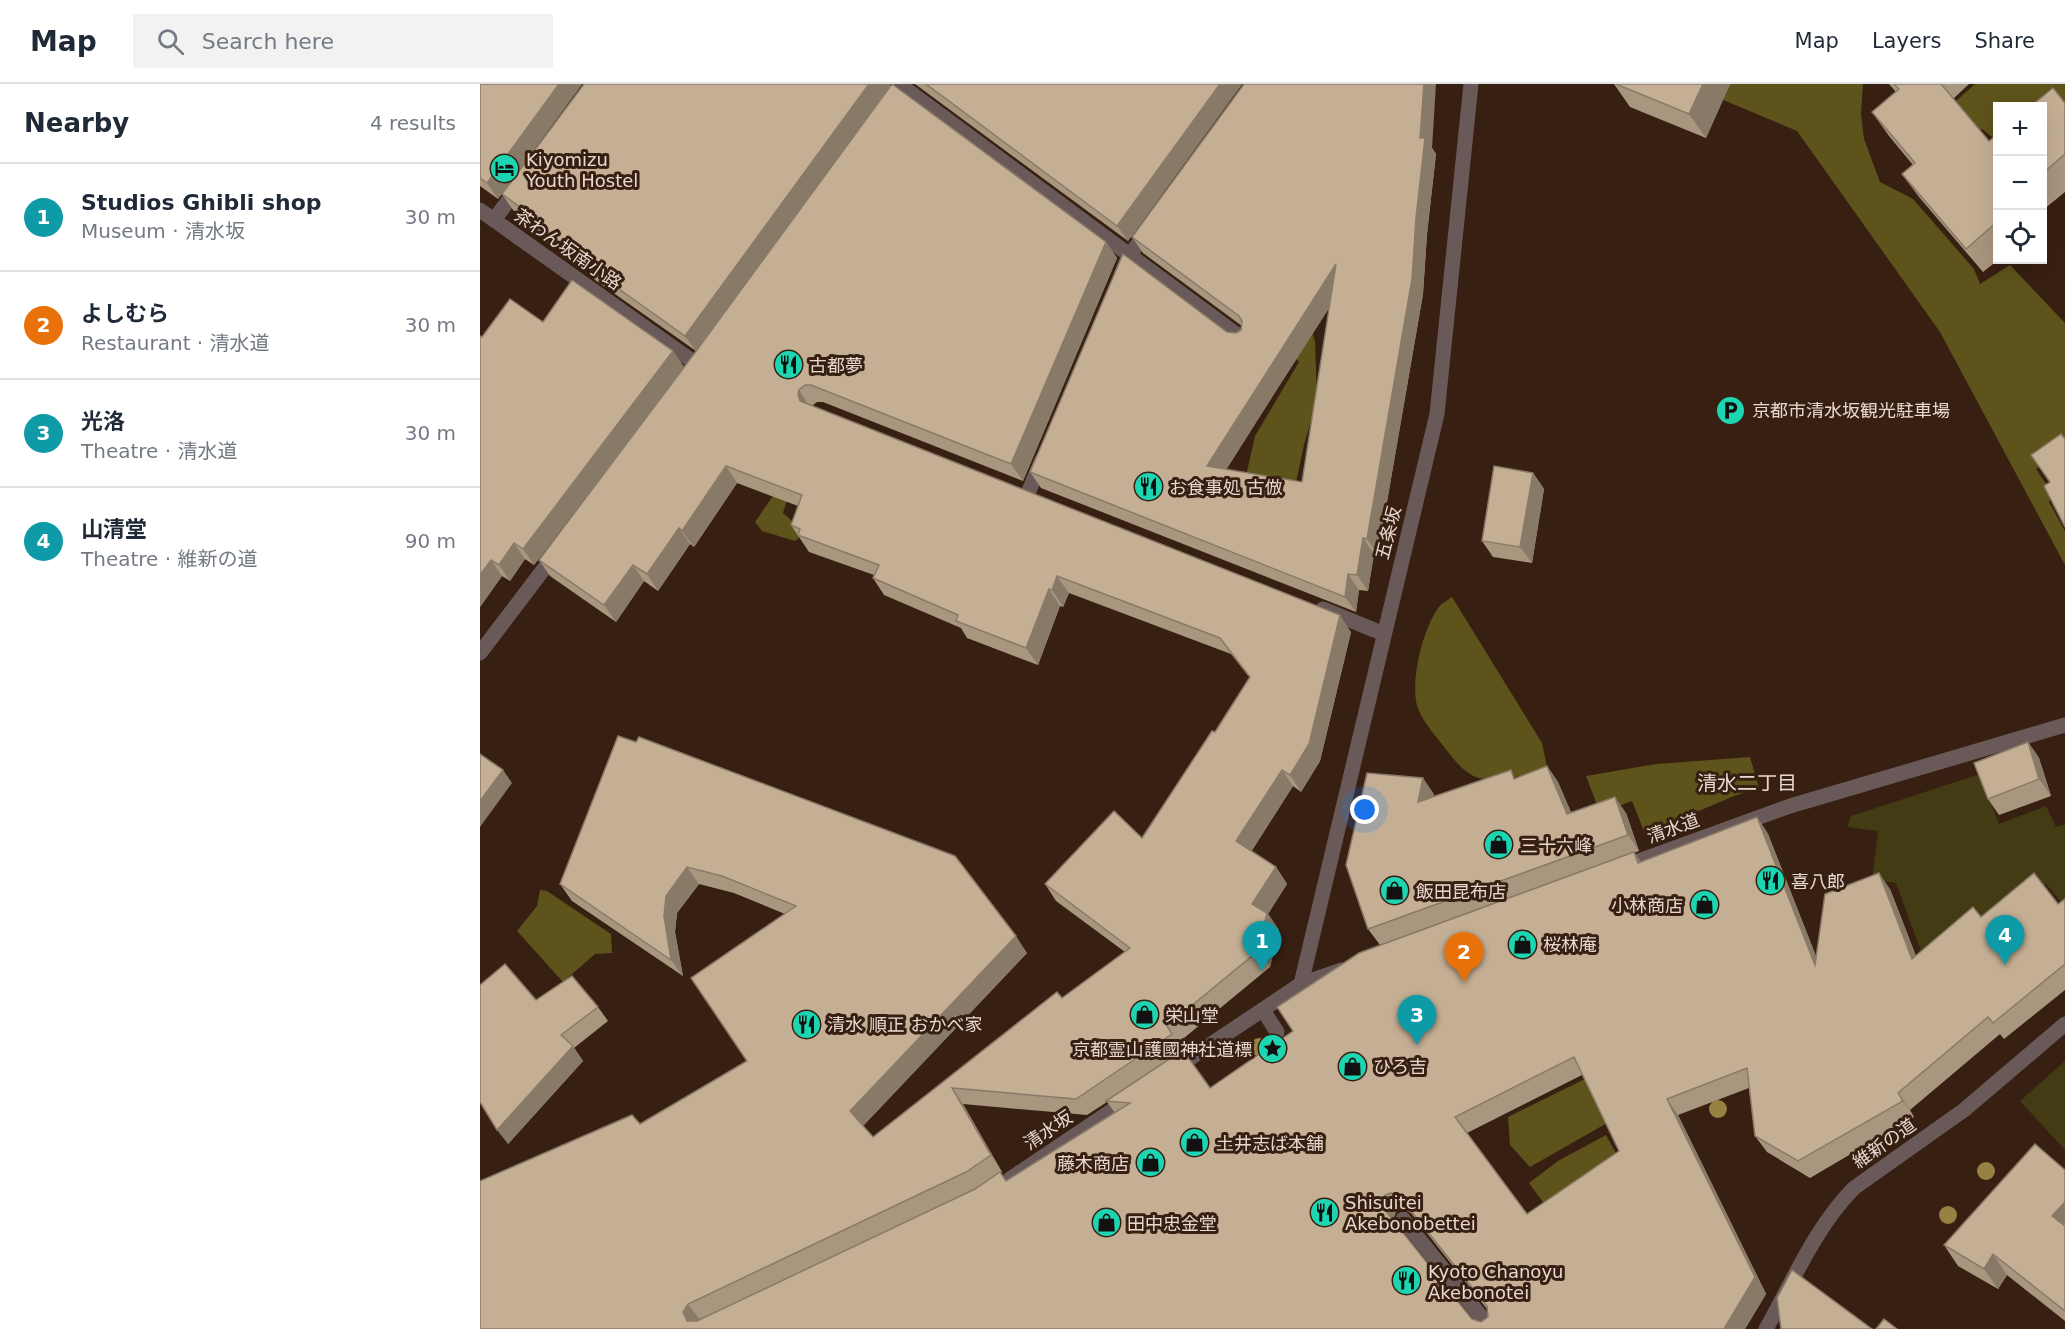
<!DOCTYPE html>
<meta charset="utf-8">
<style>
body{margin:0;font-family:"DejaVu Sans","Noto Sans JP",sans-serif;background:#f2f2f3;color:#1f2937}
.controls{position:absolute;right:18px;top:18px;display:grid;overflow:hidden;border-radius:0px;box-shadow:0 6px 24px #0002}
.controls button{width:54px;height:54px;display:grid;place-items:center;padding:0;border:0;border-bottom:2px solid #e0e1e3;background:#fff;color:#1f2937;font:30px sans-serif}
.you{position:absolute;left:885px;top:726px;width:21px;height:21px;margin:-15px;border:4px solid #fff;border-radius:50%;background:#1a73e8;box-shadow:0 0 0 9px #1a73e833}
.badge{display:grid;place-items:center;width:39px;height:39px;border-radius:50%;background:#d93025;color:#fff;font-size:20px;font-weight:700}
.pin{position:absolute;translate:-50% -50px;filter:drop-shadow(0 2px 3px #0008)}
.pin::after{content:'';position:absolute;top:32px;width:21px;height:18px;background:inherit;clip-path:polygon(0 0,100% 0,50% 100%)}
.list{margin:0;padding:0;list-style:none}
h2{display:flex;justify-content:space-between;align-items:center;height:78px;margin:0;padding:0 24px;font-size:26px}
h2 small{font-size:20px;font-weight:400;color:#747a83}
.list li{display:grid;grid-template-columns:39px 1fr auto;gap:18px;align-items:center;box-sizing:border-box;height:108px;padding:0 24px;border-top:2px solid #e0e1e3}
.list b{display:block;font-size:22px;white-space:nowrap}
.list p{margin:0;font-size:20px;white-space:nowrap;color:#747a83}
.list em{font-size:20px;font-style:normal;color:#747a83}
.icon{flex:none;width:33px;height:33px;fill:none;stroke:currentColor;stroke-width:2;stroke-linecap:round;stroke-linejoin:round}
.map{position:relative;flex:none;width:1585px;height:1245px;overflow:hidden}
header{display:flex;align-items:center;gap:36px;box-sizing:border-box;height:84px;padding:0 30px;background:#fff;border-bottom:2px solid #e0e1e3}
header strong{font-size:28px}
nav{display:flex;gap:33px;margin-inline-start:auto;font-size:21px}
.search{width:420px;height:54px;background:#f2f2f3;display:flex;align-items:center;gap:15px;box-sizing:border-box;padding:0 21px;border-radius:0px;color:#747a83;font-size:22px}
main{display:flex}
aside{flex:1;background:#fff}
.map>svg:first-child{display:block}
</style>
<header>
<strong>Map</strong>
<div class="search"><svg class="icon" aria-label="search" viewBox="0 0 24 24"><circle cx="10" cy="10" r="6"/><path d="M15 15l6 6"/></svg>Search here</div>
<nav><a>Map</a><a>Layers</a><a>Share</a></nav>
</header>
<main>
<aside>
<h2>Nearby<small>4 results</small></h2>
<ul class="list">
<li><span class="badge" style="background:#0f9aa8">1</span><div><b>Studios Ghibli shop</b><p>Museum · 清水坂</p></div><em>30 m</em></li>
<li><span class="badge" style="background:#e8710a">2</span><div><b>よしむら</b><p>Restaurant · 清水道</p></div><em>30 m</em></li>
<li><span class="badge" style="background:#0f9aa8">3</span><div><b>光洛</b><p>Theatre · 清水道</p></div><em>30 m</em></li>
<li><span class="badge" style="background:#0f9aa8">4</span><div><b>山清堂</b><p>Theatre · 維新の道</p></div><em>90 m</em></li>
</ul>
</aside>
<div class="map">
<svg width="1585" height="1245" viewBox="0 0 1585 1245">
<rect width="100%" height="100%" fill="#371f11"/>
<g fill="#423b14">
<path d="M 1500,690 L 1519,740 L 1566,722 L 1576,743 L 1585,740 L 1585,823 L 1566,800 L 1515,843 L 1447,884 L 1416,799 L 1392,796 L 1398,747 L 1367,743 L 1371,732 Z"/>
<path d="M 1585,977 L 1585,1066 L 1540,1017 Z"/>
</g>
<g fill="#5d531b">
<path d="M 1205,0 L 1383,0 L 1381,30 L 1384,55 L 1400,98 L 1433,115 L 1494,185 L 1500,200 L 1530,181 L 1585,239 L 1585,365 L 1556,385 L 1573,410 L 1569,418 L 1585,447 L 1585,481 L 1460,248 L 1317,47 Z"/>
<path d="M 1495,0 L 1585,0 L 1585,25 L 1518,22 L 1517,57 L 1502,45 L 1485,45 L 1466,26 Z"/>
<path d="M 831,245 L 835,257 L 837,315 L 824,361 L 814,408 L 766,392 L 775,352 L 819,278 L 813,271 Z"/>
<path d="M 316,385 L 303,429 L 321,445 L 319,454 L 315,457 L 282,447 L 275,438 L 304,396 Z"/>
<path d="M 972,513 L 1062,659 L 1068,687 C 1054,690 1013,698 999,694 C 986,691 973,675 965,664 C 955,651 939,634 936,617 C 932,591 943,546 958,524 C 961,520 968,516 972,513 Z"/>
<path d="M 1270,673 L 1279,704 L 1254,712 L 1165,750 L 1152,717 L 1120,729 L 1106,692 L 1176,680 Z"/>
<path d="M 60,806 L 67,807 L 131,850 L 132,869 L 115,870 L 83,898 L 37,847 L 57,822 Z"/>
<path d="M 1182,957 L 1199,998 L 1050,1083 L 1030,1061 L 1028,1033 Z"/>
<path d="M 1126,1051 L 1162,1116 L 1084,1147 L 1049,1099 L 1078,1077 Z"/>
</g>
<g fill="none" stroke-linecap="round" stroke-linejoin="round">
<g stroke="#695a59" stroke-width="15">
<path d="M 419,0 L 764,256"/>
<path d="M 409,21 L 424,0"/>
<path d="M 39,102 L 14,136 L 218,281"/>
<path d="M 0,126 L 14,136"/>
<path d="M 641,191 L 649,172 L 669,145"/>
<path d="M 548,409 L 562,376"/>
<path d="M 843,525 L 904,550"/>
<path d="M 0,569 L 76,469"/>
<path d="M 1142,783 L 1310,722 L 1585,641"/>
<path d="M 821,900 L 957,330 L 991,0"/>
<path d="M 783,926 L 797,948"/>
<path d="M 694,985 L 821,900 L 861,886"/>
<path d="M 530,1095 L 649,1015"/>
<path d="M 923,1135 L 1011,1245"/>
<path d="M 1286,1245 C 1312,1199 1336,1142 1374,1104 L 1484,1026 L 1585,940"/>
</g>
</g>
<g fill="#978143">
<circle cx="779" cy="963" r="9"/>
<circle cx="1238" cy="1025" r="9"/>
<circle cx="1506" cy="1087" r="9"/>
<circle cx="1468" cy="1131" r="9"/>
</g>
<g fill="#a9967f" fill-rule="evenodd">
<path d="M 0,0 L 102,0 L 18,115 L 0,102 Z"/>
<path d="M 104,0 L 216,267 L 115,196 L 110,188 L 61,154 L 50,138 L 33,126 L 22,110 Z"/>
<path d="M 435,0 L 762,0 L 648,157 Z"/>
<path d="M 1134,0 L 1250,0 L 1226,54 L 1150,23 Z"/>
<path d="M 1409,0 L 1489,0 L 1473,15 L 1509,57 L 1518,50 L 1518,176 L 1503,188 L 1439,113 L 1422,90 L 1433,81 L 1409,52 L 1392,28 L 1416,8 Z"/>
<path d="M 1585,19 L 1585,108 L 1563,126 L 1563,22 Z"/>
<path d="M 952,64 L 956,70 L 947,150 L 943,210 L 898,470 L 894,470 L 888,507 L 879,506 L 876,528 L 561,404 L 550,388 L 747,248 L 756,249 L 761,246 L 762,242 L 663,169 L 652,153 ZM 849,224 L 822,398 L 746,386 L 799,302 Z"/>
<path d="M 626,158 L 637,174 L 543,397 L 343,318 L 337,318 L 332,322 L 871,548 L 840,677 L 821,708 L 813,702 L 771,768 L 796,783 L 807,800 L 788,830 L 799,846 L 790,883 L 698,959 L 730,1004 L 1154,768 L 1161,778 L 1277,733 L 1288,750 L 1336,872 L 1410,805 L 1436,872 L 1501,833 L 1578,820 L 1585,815 L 1585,906 L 1524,955 L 1520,950 L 1430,1026 L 1434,1033 L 1330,1094 L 1287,1068 L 1275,1052 L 1269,1004 L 1198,1031 L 1286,1210 L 1265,1245 L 0,1245 L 160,1040 L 267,977 L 305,830 L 254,809 L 219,800 L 197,829 L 195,848 L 203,892 L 92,817 L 80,800 L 138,652 L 547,869 L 383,1042 L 393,1053 L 645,868 L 576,817 L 565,800 L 662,754 L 735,648 L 770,594 L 751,570 L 589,509 L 583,523 L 580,522 L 558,581 L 487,554 L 481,544 L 404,511 L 393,494 L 394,491 L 329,468 L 311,441 L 318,422 L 257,399 L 214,463 L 210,460 L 178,507 L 164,497 L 136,538 L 70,492 L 59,476 L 214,270 ZM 1102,991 L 1139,1067 L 1047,1130 L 987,1049 ZM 627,1018 L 635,1029 L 526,1097 L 521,1089 L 522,1088 L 483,1020 L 607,1031 ZM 922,1125 L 931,1129 L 1007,1225 L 1008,1233 L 1001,1238 L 992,1235 L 913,1136 L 916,1128 Z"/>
<path d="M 63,238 L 193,267 L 204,283 L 54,481 L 45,475 L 30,497 L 22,492 L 0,523 L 0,252 L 2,253 Z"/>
<path d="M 1053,389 L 1064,405 L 1052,479 L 1013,473 L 1002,457 Z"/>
<path d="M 1548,658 L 1559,674 L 1571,712 L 1519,731 L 1508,715 Z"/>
<path d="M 1067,682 L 1078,698 L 1091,728 L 1146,729 L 1159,767 L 900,861 L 888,845 L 954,710 L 953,712 L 1037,694 Z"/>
<path d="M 56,916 L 118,923 L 128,937 L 94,964 L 103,977 L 28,1060 Z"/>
<path d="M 1585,1086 L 1585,1237 L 1527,1191 L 1518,1205 L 1478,1182 L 1464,1161 Z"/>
</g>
<g fill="#897a68">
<path d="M 79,0 L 102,0 L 18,115 L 7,99 Z"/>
<path d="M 389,0 L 410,0 L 410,3 L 216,267 L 205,252 Z"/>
<path d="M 740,0 L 762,0 L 648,157 L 637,142 Z"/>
<path d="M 944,0 L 956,0 L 952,64 L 956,70 L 947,150 L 943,210 L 898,470 L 887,455 L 940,54 Z"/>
<path d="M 1223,0 L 1250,0 L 1226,54 L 1209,30 Z"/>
<path d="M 626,158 L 637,174 L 543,397 L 531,380 Z"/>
<path d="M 856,180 L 867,196 L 738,398 L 727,382 Z"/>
<path d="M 193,267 L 204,283 L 54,481 L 43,465 Z"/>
<path d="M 319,306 L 330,323 L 320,317 L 318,311 Z"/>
<path d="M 246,382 L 257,399 L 214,463 L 202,447 Z"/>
<path d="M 1053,389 L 1064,405 L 1052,479 L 1040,463 Z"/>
<path d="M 199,444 L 210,460 L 178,507 L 167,490 Z"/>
<path d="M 883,454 L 894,470 L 888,507 L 877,491 Z"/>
<path d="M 34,459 L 45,475 L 30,497 L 19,481 Z"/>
<path d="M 11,476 L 22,492 L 0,523 L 0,491 Z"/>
<path d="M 153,481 L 164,497 L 136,538 L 124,521 Z"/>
<path d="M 868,490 L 879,506 L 876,528 L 865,513 Z"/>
<path d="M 577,492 L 589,509 L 583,523 L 572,506 Z"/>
<path d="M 569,505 L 580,522 L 558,581 L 546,564 Z"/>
<path d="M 860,531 L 871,548 L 840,677 L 821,708 L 810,691 Z"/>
<path d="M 1548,658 L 1559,674 L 1571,712 L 1559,695 Z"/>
<path d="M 1067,682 L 1078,698 L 1098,746 L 1087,730 Z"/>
<path d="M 23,686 L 32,699 L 0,743 L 0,717 Z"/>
<path d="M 802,686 L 813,702 L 767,774 L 756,757 Z"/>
<path d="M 943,694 L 954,710 L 949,734 L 938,718 Z"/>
<path d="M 1135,713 L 1146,729 L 1159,767 L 1148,751 Z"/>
<path d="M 1277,733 L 1288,750 L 1346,898 L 1335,881 Z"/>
<path d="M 1154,768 L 1166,785 L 1158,779 Z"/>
<path d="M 207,783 L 219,800 L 197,829 L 195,848 L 203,892 L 191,876 L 184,832 L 186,812 Z"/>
<path d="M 796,783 L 807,800 L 788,830 L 799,846 L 790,883 L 778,867 L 772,820 Z"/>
<path d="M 1399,789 L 1410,805 L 1443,891 L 1432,875 Z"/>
<path d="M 536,852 L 547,869 L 381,1044 L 370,1027 Z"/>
<path d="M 93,962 L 103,977 L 28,1060 L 17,1046 Z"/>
<path d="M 472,1004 L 483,1020 L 522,1088 L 511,1071 Z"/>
<path d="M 1418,1009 L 1430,1026 L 1434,1033 L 1423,1017 Z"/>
<path d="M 1187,1015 L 1198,1031 L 1286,1210 L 1265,1245 L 1244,1245 Z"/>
<path d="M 905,1111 L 916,1128 L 913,1136 L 904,1125 L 902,1119 Z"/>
<path d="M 1585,1118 L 1585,1151 L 1572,1132 Z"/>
<path d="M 1513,1170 L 1527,1191 L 1518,1205 L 1504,1185 Z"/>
<path d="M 208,1220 L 220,1236 L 214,1245 L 207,1237 L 203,1228 Z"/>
</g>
<g fill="#c4af94" stroke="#897a68" stroke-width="1.5" fill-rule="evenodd">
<path d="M 0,0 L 79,0 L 7,99 L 0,94 Z"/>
<path d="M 104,0 L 389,0 L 205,252 L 104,180 L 105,177 L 50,139 L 54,133 L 22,110 Z"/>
<path d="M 412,0 L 626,158 L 531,380 L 331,301 L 325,301 L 319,306 L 318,311 L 320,317 L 860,531 L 829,660 L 810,691 L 802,686 L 756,757 L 796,783 L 772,820 L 787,829 L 778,867 L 687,942 L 692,950 L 596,1015 L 472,1004 L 511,1071 L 486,1088 L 208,1220 L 203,1228 L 207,1237 L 217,1237 L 495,1105 L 520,1088 L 526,1097 L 650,1019 L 626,1017 L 703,966 L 730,1004 L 813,947 L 797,923 L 879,869 L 1154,768 L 1158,779 L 1277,733 L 1335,881 L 1345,810 L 1399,789 L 1432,875 L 1493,823 L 1501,833 L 1554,789 L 1578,820 L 1585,815 L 1585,880 L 1513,939 L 1508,933 L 1418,1009 L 1423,1017 L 1318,1077 L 1275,1052 L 1267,984 L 1187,1015 L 1275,1193 L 1244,1245 L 0,1245 L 0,1097 L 152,1031 L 160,1040 L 267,977 L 211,894 L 316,822 L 242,792 L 207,783 L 186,812 L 184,832 L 191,876 L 80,800 L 138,652 L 156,658 L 159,653 L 475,772 L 536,852 L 370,1027 L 393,1053 L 577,908 L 582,914 L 650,864 L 565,800 L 634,727 L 662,754 L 732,647 L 735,648 L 770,593 L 740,554 L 577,492 L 572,506 L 569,505 L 546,564 L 476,537 L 478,531 L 393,494 L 399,481 L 318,451 L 320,445 L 311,441 L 322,411 L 246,382 L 202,447 L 199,444 L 167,490 L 153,481 L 124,521 L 59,476 L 214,270 ZM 1094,973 L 1139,1067 L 1047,1130 L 975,1033 ZM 911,1109 L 919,1112 L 1007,1222 L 1008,1233 L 1001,1238 L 992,1235 L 904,1125 L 902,1119 L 905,1111 Z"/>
<path d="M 446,0 L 740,0 L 637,142 Z"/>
<path d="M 764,0 L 944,0 L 940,54 L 945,54 L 936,134 L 932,195 L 887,455 L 883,454 L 877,491 L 868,490 L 865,513 L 550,388 L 643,170 L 747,248 L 756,249 L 761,246 L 762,237 L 759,232 L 652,153 ZM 856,180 L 822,398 L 727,382 Z"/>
<path d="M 1136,0 L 1223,0 L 1209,30 Z"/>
<path d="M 1414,0 L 1461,0 L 1509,57 L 1518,50 L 1518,137 L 1486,165 L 1422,90 L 1435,79 L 1392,28 L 1419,5 Z"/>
<path d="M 1573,4 L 1585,19 L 1585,70 L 1563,89 L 1563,22 L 1551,22 Z"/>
<path d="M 92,196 L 193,267 L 43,465 L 34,459 L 19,481 L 11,476 L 0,491 L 0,252 L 2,253 L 30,215 L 63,238 Z"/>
<path d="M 1581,350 L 1585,355 L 1585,443 L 1564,402 L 1570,398 L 1551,371 Z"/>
<path d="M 1014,382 L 1053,389 L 1040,463 L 1002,457 Z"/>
<path d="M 1548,658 L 1559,695 L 1508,715 L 1494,679 Z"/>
<path d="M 0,670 L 23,686 L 0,717 Z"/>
<path d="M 1067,682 L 1087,730 L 1135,713 L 1148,751 L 888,845 L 866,781 L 887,689 L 943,694 L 938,718 L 1031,686 L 1034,695 Z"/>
<path d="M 25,880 L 56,916 L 92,892 L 118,923 L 81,951 L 93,962 L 17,1046 L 0,1018 L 0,901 Z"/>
<path d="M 1555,1060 L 1585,1086 L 1585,1118 L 1572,1132 L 1585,1142 L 1585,1227 L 1513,1170 L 1504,1185 L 1464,1161 Z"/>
<path d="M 1312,1186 L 1392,1245 L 1301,1245 L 1297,1214 Z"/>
<path d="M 1404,1235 L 1417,1245 L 1396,1245 Z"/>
</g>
<defs>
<symbol id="hotel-disc" viewBox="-11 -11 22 22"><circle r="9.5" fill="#1ed5b1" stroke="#371f11"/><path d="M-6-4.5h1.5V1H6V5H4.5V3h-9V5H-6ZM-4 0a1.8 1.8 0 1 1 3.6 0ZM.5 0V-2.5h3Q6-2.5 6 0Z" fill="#111"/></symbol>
<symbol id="restaurant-disc" viewBox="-11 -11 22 22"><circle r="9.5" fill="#1ed5b1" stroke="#371f11"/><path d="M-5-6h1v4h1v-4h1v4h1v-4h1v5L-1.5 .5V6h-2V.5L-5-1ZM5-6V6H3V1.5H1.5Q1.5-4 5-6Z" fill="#111"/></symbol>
<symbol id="parking-disc" viewBox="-11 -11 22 22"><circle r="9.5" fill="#1ed5b1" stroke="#371f11"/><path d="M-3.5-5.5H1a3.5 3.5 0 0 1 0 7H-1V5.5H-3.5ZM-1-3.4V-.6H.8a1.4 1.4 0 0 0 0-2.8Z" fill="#111"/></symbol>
<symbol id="shop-disc" viewBox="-11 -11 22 22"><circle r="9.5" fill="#1ed5b1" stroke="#371f11"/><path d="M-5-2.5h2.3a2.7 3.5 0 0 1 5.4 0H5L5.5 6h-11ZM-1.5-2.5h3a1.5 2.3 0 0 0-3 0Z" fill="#111"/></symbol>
<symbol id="sight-disc" viewBox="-11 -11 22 22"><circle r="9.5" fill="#1ed5b1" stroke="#371f11"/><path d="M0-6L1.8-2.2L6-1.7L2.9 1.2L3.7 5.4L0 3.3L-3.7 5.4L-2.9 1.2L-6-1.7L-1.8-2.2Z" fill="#111"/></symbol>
</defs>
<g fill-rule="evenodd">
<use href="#hotel-disc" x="8" y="68" width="33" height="33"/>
<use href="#restaurant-disc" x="292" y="264" width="33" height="33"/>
<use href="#parking-disc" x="1234" y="310" width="33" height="33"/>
<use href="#restaurant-disc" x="652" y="386" width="33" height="33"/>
<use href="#shop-disc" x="1002" y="744" width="33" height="33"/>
<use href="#restaurant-disc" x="1274" y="780" width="33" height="33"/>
<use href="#shop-disc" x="898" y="790" width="33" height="33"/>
<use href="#shop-disc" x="1208" y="804" width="33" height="33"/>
<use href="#shop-disc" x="1026" y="844" width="33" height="33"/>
<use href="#shop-disc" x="648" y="914" width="33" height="33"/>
<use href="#restaurant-disc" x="310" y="924" width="33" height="33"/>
<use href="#sight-disc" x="776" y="948" width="33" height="33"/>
<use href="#shop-disc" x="856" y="966" width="33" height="33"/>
<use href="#shop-disc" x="698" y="1042" width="33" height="33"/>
<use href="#shop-disc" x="654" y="1062" width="33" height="33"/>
<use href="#restaurant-disc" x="828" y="1112" width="33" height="33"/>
<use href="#shop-disc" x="610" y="1122" width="33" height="33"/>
<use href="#restaurant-disc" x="910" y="1180" width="33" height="33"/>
</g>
<g text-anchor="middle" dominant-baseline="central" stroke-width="6" stroke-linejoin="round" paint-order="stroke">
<g font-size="18" fill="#e9d8d0" stroke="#371f11" text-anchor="start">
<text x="46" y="75">Kiyomizu<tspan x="46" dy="21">Youth Hostel</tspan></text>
<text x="329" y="281">古都夢</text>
<text x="1272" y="326">京都市清水坂観光駐車場</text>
<text x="689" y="403">お食事処 古倣</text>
<text x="1040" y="761">三十六峰</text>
<text x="1311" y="797">喜八郎</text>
<text x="936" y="807">飯田昆布店</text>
<text x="1203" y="821" text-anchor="end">小林商店</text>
<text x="1063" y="860">桜林庵</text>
<text x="685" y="931">栄山堂</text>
<text x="347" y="940">清水 順正 おかべ家</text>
<text x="772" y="965" text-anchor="end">京都霊山護國神社道標</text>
<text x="893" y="982">ひろ吉</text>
<text x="736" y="1059">土井志ば本舗</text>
<text x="649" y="1079" text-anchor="end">藤木商店</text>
<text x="865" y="1118">Shisuitei<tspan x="865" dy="21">Akebonobettei</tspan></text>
<text x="647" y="1139">田中忠金堂</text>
<text x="948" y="1187">Kyoto Chanoyu<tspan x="948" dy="21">Akebonotei</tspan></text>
</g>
<g font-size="18" fill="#e9d8d0" stroke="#371f11">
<text transform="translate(88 165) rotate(35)">茶わん坂南小路</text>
<text transform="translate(908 449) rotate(-76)">五条坂</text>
<text transform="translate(1193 744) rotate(-20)">清水道</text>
<text transform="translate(568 1046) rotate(-34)">清水坂</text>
<text transform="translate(1404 1059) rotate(-35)">維新の道</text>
</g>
<g font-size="20" fill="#e9d8d0" stroke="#371f11">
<text x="1267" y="699">清水二丁目</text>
</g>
</g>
</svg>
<div class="controls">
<button>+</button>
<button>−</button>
<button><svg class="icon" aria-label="locate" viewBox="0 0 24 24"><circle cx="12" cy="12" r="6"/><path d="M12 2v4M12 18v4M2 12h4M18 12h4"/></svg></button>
</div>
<div class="you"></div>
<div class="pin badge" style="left:782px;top:887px;background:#0f9aa8">1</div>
<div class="pin badge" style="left:984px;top:898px;background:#e8710a">2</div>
<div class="pin badge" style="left:937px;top:961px;background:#0f9aa8">3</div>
<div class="pin badge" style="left:1525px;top:881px;background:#0f9aa8">4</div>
</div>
</main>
